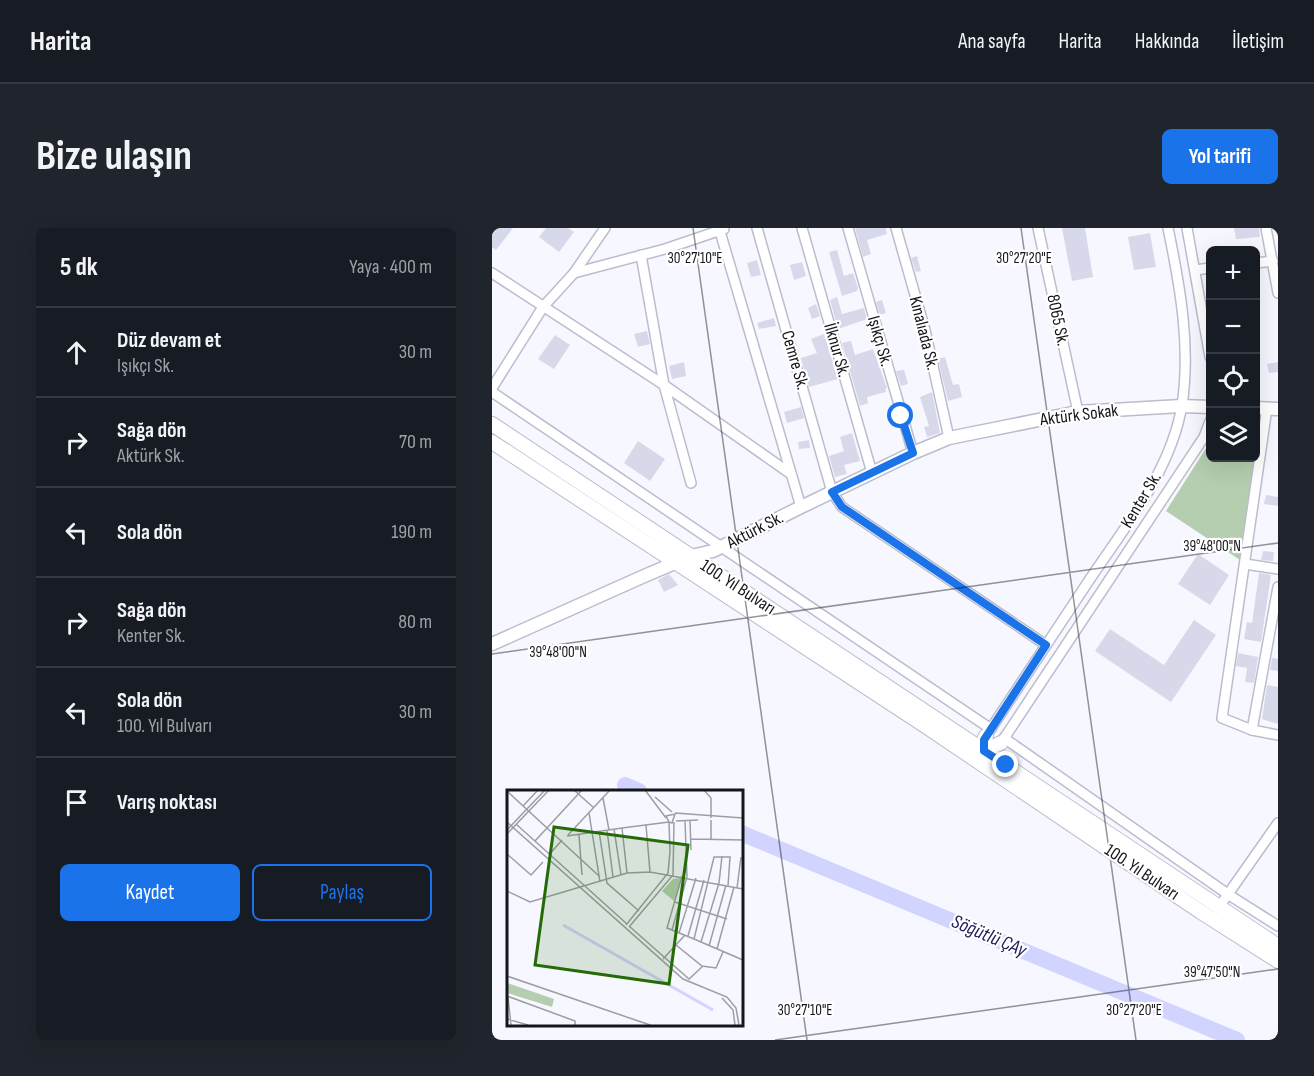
<!DOCTYPE html>
<html lang="tr">
<meta charset="utf-8">
<style>
body{margin:0;font-family:"Sofia Sans Condensed",sans-serif;background:#20242c;color:#f1f3f6}
.controls{position:absolute;right:18px;top:18px;display:grid;overflow:hidden;border-radius:9px;box-shadow:0 6px 24px #0002}
.controls button{width:54px;height:54px;display:grid;place-items:center;padding:0;border:0;border-bottom:2px solid #363941;background:#171b24;color:#f1f3f6;font:30px sans-serif}
.stop{position:absolute;width:18px;height:18px;margin:-14px;border:4px solid #1a73e8;border-radius:50%;background:#fff}
.stop.end{background:#1a73e8;border-color:#fff;box-shadow:0 2px 6px #0008}
.list{margin:0;padding:0;list-style:none}
h2{display:flex;justify-content:space-between;align-items:center;height:78px;margin:0;padding:0 24px;font-size:26px}
h2 small{font-size:20px;font-weight:400;color:#9ea1a6}
.list li{display:grid;grid-template-columns:39px 1fr auto;gap:18px;align-items:center;box-sizing:border-box;height:90px;padding:0 24px;border-top:2px solid #363941}
.list b{display:block;font-size:22px;white-space:nowrap}
.list p{margin:0;font-size:20px;white-space:nowrap;color:#9ea1a6}
.list em{font-size:20px;font-style:normal;color:#9ea1a6}
.actions{display:flex;gap:12px;padding:18px 24px}
.actions a{flex:1;padding:14px 0;border:2px solid #1a73e8;border-radius:9px;text-align:center;font-size:21px;color:#1a73e8}
.actions .main{background:#1a73e8;color:#fff}
.icon{flex:none;width:33px;height:33px;fill:none;stroke:currentColor;stroke-width:2;stroke-linecap:round;stroke-linejoin:round}
.map{position:relative;flex:none;width:786px;height:812px;overflow:hidden;border-radius:9px}
header{display:flex;align-items:center;gap:36px;box-sizing:border-box;height:84px;padding:0 30px;background:#171b24;border-bottom:2px solid #363941}
header strong{font-size:28px}
nav{display:flex;gap:33px;margin-inline-start:auto;font-size:21px}
.intro{display:flex;align-items:center;justify-content:space-between;box-sizing:border-box;height:144px;padding:0 36px}
h1{margin:0;font-size:42px}
.button{padding:15px 27px;border-radius:9px;background:#1a73e8;color:#fff;font-size:21px;font-weight:700}
main{display:flex;gap:36px;padding:0 36px}
aside{flex:1;background:#171b24;border-radius:9px;box-shadow:0 6px 24px #0002}
.map>svg:first-child{display:block}
</style>
<header>
<strong>Harita</strong>
<nav><a>Ana sayfa</a><a>Harita</a><a>Hakkında</a><a>İletişim</a></nav>
</header>
<div class="intro"><h1>Bize ulaşın</h1><a class="button">Yol tarifi</a></div>
<main>
<aside>
<h2>5 dk<small>Yaya · 400 m</small></h2>
<ul class="list">
<li><svg class="icon" aria-label="ahead" viewBox="0 0 24 24"><path d="M12 20V5M6 11l6-6 6 6"/></svg><div><b>Düz devam et</b><p>Işıkçı Sk.</p></div><em>30 m</em></li>
<li><svg class="icon" aria-label="right" viewBox="0 0 24 24"><path d="M7 20v-9h11M14 6l5 5-5 5"/></svg><div><b>Sağa dön</b><p>Aktürk Sk.</p></div><em>70 m</em></li>
<li><svg class="icon" aria-label="left" viewBox="0 0 24 24"><path d="M17 20v-9H6M10 6l-5 5 5 5"/></svg><div><b>Sola dön</b></div><em>190 m</em></li>
<li><svg class="icon" aria-label="right" viewBox="0 0 24 24"><path d="M7 20v-9h11M14 6l5 5-5 5"/></svg><div><b>Sağa dön</b><p>Kenter Sk.</p></div><em>80 m</em></li>
<li><svg class="icon" aria-label="left" viewBox="0 0 24 24"><path d="M17 20v-9H6M10 6l-5 5 5 5"/></svg><div><b>Sola dön</b><p>100. Yıl Bulvarı</p></div><em>30 m</em></li>
<li><svg class="icon" aria-label="arrive" viewBox="0 0 24 24"><path d="M6 21V4h12l-3 4 3 4H6"/></svg><div><b>Varış noktası</b></div></li>
</ul>
<div class="actions"><a class="main">Kaydet</a><a>Paylaş</a></div>
</aside>
<div class="map">
<svg width="786" height="812" viewBox="0 0 786 812">
<rect width="100%" height="100%" fill="#f7f7ff"/>
<path fill="#b5ceaf" d="M 718,214 L 718,230 L 763,230 L 748,332 L 674,283 Z"/>
<g fill="none" stroke-linecap="round" stroke-linejoin="round">
<g stroke="#d0d4ff" stroke-width="16">
<path d="M 133,557 L 147,563"/>
<path d="M 249,605 L 745,812"/>
</g>
</g>
<g fill="#d7d9ea">
<path d="M 0,0 L 21,0 L 4,22 L 0,19 Z"/>
<path d="M 54,0 L 76,0 L 82,4 L 67,24 L 47,9 Z"/>
<path d="M 363,0 L 394,0 L 395,6 L 375,12 L 379,26 L 371,29 Z"/>
<path d="M 570,0 L 593,0 L 601,49 L 580,53 Z"/>
<path d="M 742,0 L 767,0 L 768,9 L 744,11 Z"/>
<path d="M 658,5 L 664,39 L 642,42 L 636,9 Z"/>
<path d="M 345,22 L 352,48 L 361,45 L 366,60 L 365,63 L 350,68 L 337,24 Z"/>
<path d="M 425,28 L 429,43 L 424,44 L 419,30 Z"/>
<path d="M 265,32 L 269,47 L 259,49 L 255,35 Z"/>
<path d="M 310,34 L 314,48 L 302,52 L 298,37 Z"/>
<path d="M 345,69 L 350,86 L 372,80 L 375,91 L 346,101 L 338,72 Z"/>
<path d="M 390,72 L 394,85 L 388,87 L 384,74 Z"/>
<path d="M 324,76 L 328,88 L 320,91 L 316,80 Z"/>
<path d="M 282,90 L 284,98 L 267,101 L 265,95 Z"/>
<path d="M 155,103 L 158,116 L 146,119 L 142,106 Z"/>
<path d="M 332,106 L 346,151 L 317,159 L 309,130 L 325,125 L 319,111 Z"/>
<path d="M 63,107 L 78,117 L 62,141 L 46,131 Z"/>
<path d="M 359,113 L 363,127 L 381,121 L 395,160 L 393,161 L 394,164 L 375,169 L 376,175 L 368,178 L 350,115 Z"/>
<path d="M 453,129 L 461,157 L 467,156 L 470,169 L 456,173 L 446,131 Z"/>
<path d="M 192,134 L 194,148 L 180,151 L 177,138 Z"/>
<path d="M 786,134 L 786,144 L 777,145 L 775,136 Z"/>
<path d="M 412,142 L 416,156 L 409,158 L 404,143 Z"/>
<path d="M 440,164 L 448,205 L 435,209 L 432,199 L 437,198 L 428,169 Z"/>
<path d="M 309,179 L 312,190 L 295,195 L 292,184 Z"/>
<path d="M 360,205 L 368,233 L 352,237 L 355,246 L 343,249 L 337,228 L 352,223 L 348,209 Z"/>
<path d="M 317,212 L 318,220 L 307,221 L 306,214 Z"/>
<path d="M 146,213 L 173,231 L 158,253 L 132,235 Z"/>
<path d="M 774,267 L 786,269 L 786,278 L 772,276 Z"/>
<path d="M 771,323 L 782,324 L 781,333 L 769,332 Z"/>
<path d="M 706,326 L 737,347 L 718,377 L 686,356 Z"/>
<path d="M 767,345 L 779,347 L 769,414 L 752,411 L 755,394 L 760,395 Z"/>
<path d="M 177,346 L 186,357 L 172,364 L 166,352 Z"/>
<path d="M 702,392 L 724,407 L 679,474 L 603,423 L 618,401 L 672,437 Z"/>
<path d="M 746,425 L 766,429 L 762,455 L 753,454 L 755,440 L 744,438 Z"/>
<path d="M 780,430 L 786,431 L 786,443 L 778,442 Z"/>
<path d="M 775,457 L 786,459 L 786,496 L 770,491 Z"/>
</g>
<g fill="none" stroke-linecap="round" stroke-linejoin="round">
<defs>
<g id="minor">
<path d="M 227,0 L 309,279"/>
<path d="M 265,0 L 340,264 L 350,279 L 554,417"/>
<path d="M 310,0 L 380,245"/>
<path d="M 356,0 L 421,225"/>
<path d="M 404,0 L 433,102 L 457,210"/>
<path d="M 546,0 L 586,184"/>
<path d="M 695,0 L 718,129"/>
<path d="M 774,0 L 786,65"/>
<path d="M 149,27 L 172,157 L 199,255"/>
<path d="M 764,35 L 781,33"/>
<path d="M 703,42 L 718,40"/>
<path d="M 0,45 L 172,157 L 299,246"/>
<path d="M 82,45 L 173,21 L 232,1"/>
<path d="M 0,160 L 51,79 L 82,45 L 113,0"/>
<path d="M 0,164 L 499,501"/>
<path d="M 753,336 L 786,341"/>
<path d="M 786,359 L 760,502 L 786,507"/>
<path d="M 760,502 L 730,490 L 775,180"/>
<path d="M 496,505 C 529,456 561,406 594,357 C 631,301 679,244 690,177 C 699,118 688,58 676,0"/>
<path d="M 512,510 L 737,667 L 786,698"/>
<path d="M 509,515 L 712,209 L 718,193"/>
<path d="M 727,679 L 786,595"/>
</g>
<g id="tertiary">
<path d="M 764,180 L 786,181"/>
<path d="M 0,416 L 150,349 L 199,328 L 221,323 L 309,279 L 421,225 L 457,210 L 586,184 L 689,178 L 718,179"/>
</g>
<g id="secondary">
<path d="M 0,196 L 786,718"/>
<path d="M 0,214 L 435,499 L 709,684 L 786,733"/>
<path d="M 492,523 L 509,515"/>
<path d="M 492,523 L 492,512 L 494,508"/>
</g>
</defs>
<use href="#minor" stroke="#bbbdce" stroke-width="12"/>
<use href="#tertiary" stroke="#bbbdce" stroke-width="15"/>
<use href="#secondary" stroke="#bbbdce" stroke-width="16"/>
<use href="#minor" stroke="#fff" stroke-width="9"/>
<use href="#tertiary" stroke="#fff" stroke-width="12"/>
<use href="#secondary" stroke="#fff" stroke-width="14"/>
</g>
<g fill="none" stroke-linecap="round" stroke-linejoin="round">
<path stroke="#1a73e8" stroke-width="8" d="M 409,188 L 421,225 L 340,264 L 350,279 L 554,417 L 492,512 L 492,523 L 514,537"/>
</g>
<path fill="none" stroke="#15151b" stroke-width="1.5" stroke-opacity="0.45" d="M 0,0 L 1,0M 201,0 L 315,812M 529,0 L 644,812M 0,426 L 786,315M 283,812 L 786,741"/>
<g text-anchor="middle" dominant-baseline="central" stroke-width="4.5" stroke-linejoin="round" paint-order="stroke">
<g font-size="18" fill="#15151b" stroke="#fff">
<text transform="translate(566 92) rotate(78)">8065 Sk.</text>
<text transform="translate(432 105) rotate(76)">Kınalıada Sk.</text>
<text transform="translate(388 113) rotate(74)">Işıkçı Sk.</text>
<text transform="translate(345 122) rotate(74)">İlknur Sk.</text>
<text transform="translate(303 132) rotate(74)">Cemre Sk.</text>
<text transform="translate(587 187) rotate(-7)">Aktürk Sokak</text>
<text transform="translate(649 272) rotate(-59)">Kenter Sk.</text>
<text transform="translate(263 302) rotate(-27)">Aktürk Sk.</text>
<text transform="translate(246 359) rotate(33)">100. Yıl Bulvarı</text>
<text transform="translate(650 644) rotate(34)">100. Yıl Bulvarı</text>
</g>
<g font-size="20" font-style="italic" fill="#25215d" stroke="#fff">
<text transform="translate(497 708) rotate(23)">Söğütlü ÇAy</text>
</g>
</g>
<g transform="translate(15 562)">
<rect width="236" height="236" fill="#f7f7ff"/>
<path d="M 174,88 L 167,111 L 155,101 L 166,89 ZM 0,193 L 47,209 L 45,217 L 0,203 Z" fill="#b5ceaf"/>
<path fill="none" stroke="#d0d4ff" stroke-width="3" d="M 56,135 L 206,220"/>
<path fill="none" stroke="#9d9da4" stroke-width="1.5" d="M 67,0 L 87,18M 138,0 L 159,28M 197,0 L 204,8 L 204,28M 0,1 L 92,86M 148,7 L 165,22M 96,8 L 102,40M 16,16 L 31,0M 82,23 L 93,92M 168,23 L 236,28M 178,30 L 180,87 L 165,140 L 187,149M 183,30 L 184,60M 204,30 L 204,50M 169,31 L 191,30M 0,32 L 176,189 L 220,207 L 229,218 L 232,235M 9,34 L 120,134M 139,35 L 143,82M 115,38 L 120,83M 107,39 L 114,85M 0,40 L 38,0M 100,40 L 106,87M 92,41 L 100,93 L 132,121M 0,44 L 42,0M 61,45 L 103,0M 72,45 L 75,85M 60,46 L 115,38 L 162,32 L 165,33 L 168,24 L 159,26 L 162,32 L 163,61 L 161,83 L 119,135M 184,49 L 236,50M 28,51 L 75,0M 0,64 L 24,85 L 36,72M 42,65 L 55,50M 221,96 L 223,67 L 207,67 L 187,149 L 236,170M 230,98 L 234,67M 0,101 L 23,112 L 120,83 L 143,82 L 236,99M 168,112 L 220,129M 122,136 L 182,189 L 196,176M 122,137 L 166,85 L 167,32M 165,140 L 160,138 L 175,86M 172,143 L 189,88M 181,146 L 197,90M 194,152 L 212,93 L 215,66M 169,155 L 195,176 L 209,178 L 216,162M 202,156 L 219,95M 210,159 L 227,97M 156,169 L 178,145M 0,186 L 143,235M 0,206 L 68,231 L 68,235M 1,207 L 4,235M 215,208 L 226,220 L 228,235M 0,229 L 21,235"/>
<path fill="#246b07" fill-opacity="0.15" stroke="#246b07" stroke-width="3" d="M 47,37 L 181,55 L 162,194 L 28,175 Z"/>
<rect width="236" height="236" fill="none" stroke="#15151b" stroke-width="3"/>
</g>
<g font-size="15" text-anchor="middle" fill="#15151b" stroke="#fff" stroke-width="4.5" stroke-linejoin="round" paint-order="stroke">
<text x="203" y="35">30°27'10"E</text>
<text x="532" y="35">30°27'20"E</text>
<text x="720" y="323">39°48'00"N</text>
<text x="66" y="429">39°48'00"N</text>
<text x="720" y="749">39°47'50"N</text>
<text x="313" y="787">30°27'10"E</text>
<text x="642" y="787">30°27'20"E</text>
</g>
</svg>
<div class="controls">
<button>+</button>
<button>−</button>
<button><svg class="icon" aria-label="locate" viewBox="0 0 24 24"><circle cx="12" cy="12" r="6"/><path d="M12 2v4M12 18v4M2 12h4M18 12h4"/></svg></button>
<button><svg class="icon" aria-label="layers" viewBox="0 0 24 24"><path d="M12 4l9 5-9 5-9-5zM3 14l9 5 9-5"/></svg></button>
</div>
<div class="stop" style="left:409px;top:188px"></div>
<div class="stop end" style="left:514px;top:537px"></div>
</div>
</main>
